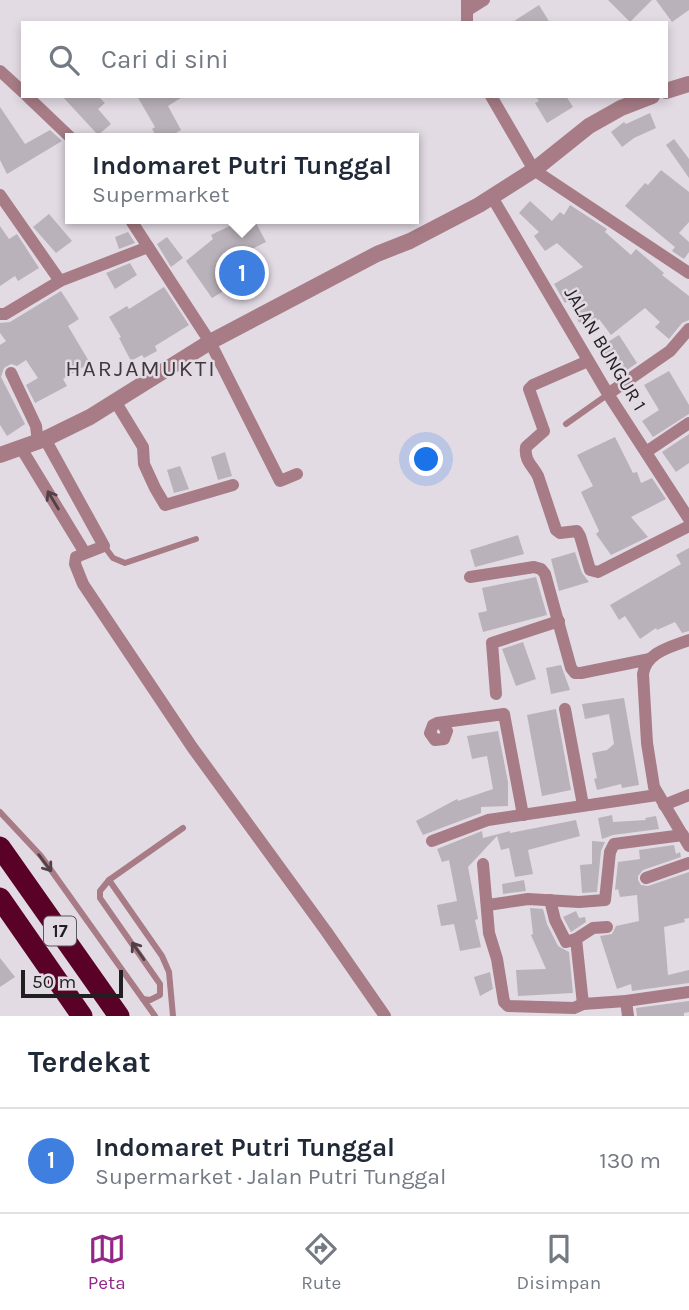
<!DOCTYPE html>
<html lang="id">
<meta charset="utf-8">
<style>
body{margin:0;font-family:Karla,sans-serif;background:#f6f6f7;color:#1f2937}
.scale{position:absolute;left:21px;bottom:18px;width:102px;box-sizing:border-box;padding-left:7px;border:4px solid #221f22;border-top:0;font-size:19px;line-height:24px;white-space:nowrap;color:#221f22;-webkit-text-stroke:5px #e3dbe4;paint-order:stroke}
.you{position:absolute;left:427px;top:460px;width:24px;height:24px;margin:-18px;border:5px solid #fff;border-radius:50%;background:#1a73e8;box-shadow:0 0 0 10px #1a73e833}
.badge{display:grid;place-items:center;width:46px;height:46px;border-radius:50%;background:#942687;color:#fff;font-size:23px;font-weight:700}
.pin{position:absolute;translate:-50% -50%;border:4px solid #fff;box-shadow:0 2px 7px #0006}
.popup{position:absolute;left:65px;top:133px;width:354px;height:91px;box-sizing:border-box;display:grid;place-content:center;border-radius:0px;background:#fff;filter:drop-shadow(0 2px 5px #0005);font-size:23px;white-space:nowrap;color:#747a83}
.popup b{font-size:26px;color:#1f2937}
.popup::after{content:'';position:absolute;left:50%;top:100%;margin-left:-14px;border:14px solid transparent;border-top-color:#fff}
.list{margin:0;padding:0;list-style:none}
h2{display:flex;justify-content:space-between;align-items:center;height:91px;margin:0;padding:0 28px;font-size:30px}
h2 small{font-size:23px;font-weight:400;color:#747a83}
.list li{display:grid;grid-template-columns:46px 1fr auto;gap:21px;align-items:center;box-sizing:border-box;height:105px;padding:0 28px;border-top:2px solid #e0e1e3}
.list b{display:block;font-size:26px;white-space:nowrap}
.list p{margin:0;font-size:23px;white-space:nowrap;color:#747a83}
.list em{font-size:23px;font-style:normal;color:#747a83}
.icon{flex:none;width:38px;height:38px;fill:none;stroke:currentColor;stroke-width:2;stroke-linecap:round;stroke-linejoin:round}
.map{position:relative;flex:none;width:689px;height:1016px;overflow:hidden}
.search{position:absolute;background:#fff;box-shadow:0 4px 10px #0003;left:21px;right:21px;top:21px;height:77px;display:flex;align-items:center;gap:18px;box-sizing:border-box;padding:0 24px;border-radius:0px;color:#747a83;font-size:26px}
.sheet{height:196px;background:#fff}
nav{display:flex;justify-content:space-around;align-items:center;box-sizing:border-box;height:98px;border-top:2px solid #e0e1e3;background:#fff;font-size:19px;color:#747a83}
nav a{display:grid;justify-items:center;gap:4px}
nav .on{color:#942687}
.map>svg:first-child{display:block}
</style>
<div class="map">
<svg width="689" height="1016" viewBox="0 0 689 1016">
<rect width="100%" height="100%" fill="#e3dbe4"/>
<g fill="#bab2ba">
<path d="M 608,0 L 652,0 L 630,22 Z"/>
<path d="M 656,0 L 689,0 L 689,10 L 672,22 Z"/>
<path d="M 539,5 L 550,23 L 511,23 Z"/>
<path d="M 62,96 L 98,96 L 105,103 L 98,109 L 111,124 L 98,135 Z"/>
<path d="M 137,96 L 184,96 L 168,106 L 181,130 L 176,133 L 179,138 L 158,138 L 152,129 L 155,127 Z"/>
<path d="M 535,96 L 566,96 L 573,107 L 547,123 L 535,103 L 539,101 Z"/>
<path d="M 0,107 L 25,144 L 50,130 L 62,141 L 7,174 L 0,160 Z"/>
<path d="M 650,113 L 656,128 L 634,138 L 622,147 L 611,132 L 624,122 L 626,124 Z"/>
<path d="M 674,139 L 689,159 L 689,178 L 666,145 Z"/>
<path d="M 661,170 L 689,192 L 689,222 L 679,233 L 689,242 L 689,252 L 684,259 L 672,251 L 675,247 L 625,206 L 645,183 L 648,185 Z"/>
<path d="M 530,201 L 552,221 L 560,212 L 564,215 L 570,205 L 607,229 L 605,232 L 631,255 L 636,249 L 664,273 L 662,275 L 689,296 L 689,320 L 682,323 L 669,339 L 655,327 L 660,322 L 645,308 L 611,335 L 599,319 L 587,330 L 578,321 L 569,300 L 565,303 L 554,284 L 583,267 L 557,243 L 545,251 L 534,236 L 539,232 L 519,213 Z"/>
<path d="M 49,214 L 72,241 L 56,253 L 33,227 Z"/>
<path d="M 244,219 L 254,219 L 266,242 L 244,253 L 263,289 L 242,301 L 234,285 L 212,298 L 186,261 L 213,239 L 211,235 Z"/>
<path d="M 0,226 L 9,239 L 17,234 L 39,268 L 18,281 L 15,276 L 0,286 Z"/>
<path d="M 128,232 L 135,243 L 119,249 L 115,237 Z"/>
<path d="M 167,237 L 183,258 L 171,267 L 157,244 Z"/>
<path d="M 130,263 L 137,275 L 115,289 L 106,273 Z"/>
<path d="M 164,287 L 189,325 L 155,346 L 157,351 L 144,358 L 142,355 L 131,361 L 119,338 L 121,337 L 109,317 L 127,306 L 129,309 Z"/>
<path d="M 61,291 L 79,319 L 68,326 L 90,363 L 63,379 L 67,386 L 35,403 L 26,385 L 38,378 L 26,360 L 17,366 L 11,364 L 4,368 L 1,377 L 25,424 L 7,436 L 0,425 L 0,345 L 6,341 L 0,333 L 0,323 L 10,322 Z"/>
<path d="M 619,335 L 637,363 L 617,377 L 598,348 Z"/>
<path d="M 669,371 L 689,405 L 689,414 L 653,437 L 642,421 L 659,410 L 644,385 Z"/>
<path d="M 689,434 L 689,463 L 676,472 L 662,452 Z"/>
<path d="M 615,437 L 633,473 L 637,472 L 641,483 L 652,478 L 666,499 L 631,517 L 648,537 L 611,555 L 596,534 L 599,531 L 581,492 L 593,486 L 577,455 Z"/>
<path d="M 225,452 L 232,476 L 218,480 L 211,457 Z"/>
<path d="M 180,466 L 189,489 L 174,493 L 167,470 Z"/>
<path d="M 518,535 L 524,554 L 475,567 L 470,550 Z"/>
<path d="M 689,548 L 689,631 L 682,633 L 675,622 L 657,630 L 656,628 L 640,639 L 625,616 L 619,620 L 610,605 L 681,564 L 676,555 Z"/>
<path d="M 575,552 L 582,573 L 589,582 L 559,591 L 551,559 Z"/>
<path d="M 536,577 L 547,615 L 483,632 L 478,613 L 487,611 L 482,588 Z"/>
<path d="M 523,642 L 536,679 L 516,686 L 502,649 Z"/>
<path d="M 561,665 L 570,690 L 551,694 L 546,668 Z"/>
<path d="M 624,698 L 639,785 L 622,788 L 621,784 L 597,790 L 594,779 L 597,778 L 592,753 L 607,750 L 614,744 L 611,725 L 609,714 L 585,719 L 582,704 Z"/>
<path d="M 556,709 L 571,790 L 542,796 L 527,715 Z"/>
<path d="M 498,731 L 508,782 L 508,806 L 481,807 L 481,813 L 423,835 L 416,821 L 457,799 L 458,801 L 493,789 L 487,756 L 472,759 L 467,736 Z"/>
<path d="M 612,815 L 613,822 L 646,820 L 645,818 L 656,816 L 659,829 L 613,835 L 602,839 L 598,818 Z"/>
<path d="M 576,820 L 580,836 L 528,850 L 533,874 L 515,877 L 509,848 L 501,850 L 497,836 L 468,867 L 478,919 L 475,920 L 481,947 L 460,951 L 454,924 L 441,926 L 437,905 L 457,901 L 449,860 L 442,862 L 437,849 L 482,831 L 483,838 L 510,831 L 510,833 Z"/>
<path d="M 592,841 L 605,842 L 601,851 L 597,892 L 582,893 L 580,865 L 592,864 Z"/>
<path d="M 674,845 L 676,854 L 680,852 L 681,857 L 643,870 L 638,876 L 638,880 L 641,885 L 648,886 L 689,872 L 689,918 L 684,919 L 685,922 L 664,927 L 668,975 L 689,970 L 689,983 L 632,991 L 631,984 L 617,989 L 600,936 L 612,934 L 616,926 L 639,921 L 637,895 L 620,897 L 618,889 L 615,890 L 618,862 L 640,859 L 639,850 Z"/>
<path d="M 524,880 L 526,891 L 503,894 L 502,884 Z"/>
<path d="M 530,908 L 543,909 L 547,924 L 558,946 L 569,952 L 573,993 L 518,996 L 516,970 L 546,969 L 531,935 L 533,934 Z"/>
<path d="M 576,911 L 579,918 L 585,917 L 586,922 L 571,932 L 563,917 Z"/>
<path d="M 0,958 L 15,977 L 0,987 Z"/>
<path d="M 490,972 L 493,989 L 480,996 L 474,977 Z"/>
<path d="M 689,1001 L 689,1012 L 684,1013 L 684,1016 L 637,1016 L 636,1008 Z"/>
</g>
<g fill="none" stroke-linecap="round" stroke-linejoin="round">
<g stroke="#a77c86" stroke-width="6">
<path d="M 566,424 L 607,395"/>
<path d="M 104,546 L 113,558 L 125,563 L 196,539"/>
<path d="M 0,812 L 41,856 L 155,1016"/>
<path d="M 109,880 L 162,956 L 169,972 L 173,1016"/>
<path d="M 143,999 L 150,1000 L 160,995 L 160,984 L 100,898 L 100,891 L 109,880 L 183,828"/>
</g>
<g stroke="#a77c86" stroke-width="12">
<path d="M 467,0 L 467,23"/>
<path d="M 468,10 L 484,0"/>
<path d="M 0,71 L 23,92"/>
<path d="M 27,96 L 71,138"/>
<path d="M 491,96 L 534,170 L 689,273"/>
<path d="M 0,195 L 60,281"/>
<path d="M 492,197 L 608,394 L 689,519"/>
<path d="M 130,219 L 210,342 L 280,481 L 297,474"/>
<path d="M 0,314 L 5,314 L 60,281 L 148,247"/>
<path d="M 588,361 L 533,385 L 529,389 L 544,431 L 526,447 C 524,461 533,466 538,476 L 556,530 L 560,533 L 577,531 L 580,536 L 590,570 L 598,572 L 689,526"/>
<path d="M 11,373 L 36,426 L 38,442"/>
<path d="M 608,394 L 670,351 L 689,329"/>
<path d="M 115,401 L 143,447 L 144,464 L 155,488 L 165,505 L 233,485"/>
<path d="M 45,439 L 104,546 L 76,557 L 75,564 L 83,584 L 192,747 L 326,931 L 385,1016"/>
<path d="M 21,448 L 85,553"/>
<path d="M 646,452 L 689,423"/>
<path d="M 470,577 L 534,567 L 541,569 L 545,574 L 571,668 L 575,673 L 581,673 L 650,659"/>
<path d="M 689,640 C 671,647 646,652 643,674 L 647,743 L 654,787 L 689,846"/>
<path d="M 496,694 L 492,643 L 559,621"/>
<path d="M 565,709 L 583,805"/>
<path d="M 442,724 L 447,731 L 444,739 L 435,740 L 430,733 L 433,725 L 437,723 L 504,714 L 523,815"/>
<path d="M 664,805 L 689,795"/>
<path d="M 432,841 L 488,820 L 657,795"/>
<path d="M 483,864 L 489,933 L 497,959 L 504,1002 L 508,1006 L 574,1008 L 583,1004 L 626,1001 L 689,992"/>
<path d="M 646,878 L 689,863"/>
<path d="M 550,900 L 555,920 L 566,942 L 576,939 L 583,1004"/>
<path d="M 488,905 L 528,899 L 579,902 L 605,900 L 610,852 L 614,844 L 683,835"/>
<path d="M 576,939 L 593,928 L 607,927"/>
<path d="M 626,1001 L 628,1016"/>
</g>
<g stroke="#a77c86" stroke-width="16">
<path d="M 666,91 L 689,84"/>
<path d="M 0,455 L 45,439 L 90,417 L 210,342 L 377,254 L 410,241 L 479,205 L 534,170 L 589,126 L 621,108 L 652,96"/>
</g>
<g stroke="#5a0128" stroke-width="21">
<path d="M 0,847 L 119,1016"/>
<path d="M 0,898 L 82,1016"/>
</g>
</g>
<defs><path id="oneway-shaft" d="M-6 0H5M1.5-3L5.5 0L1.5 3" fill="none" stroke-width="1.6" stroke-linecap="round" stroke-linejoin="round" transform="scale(1.75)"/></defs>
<g stroke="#514045">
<use href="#oneway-shaft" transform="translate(53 500) rotate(-121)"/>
<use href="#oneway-shaft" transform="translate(45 863) rotate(53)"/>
<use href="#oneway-shaft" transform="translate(138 951) rotate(-125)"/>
</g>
<g text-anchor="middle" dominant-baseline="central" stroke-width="5" stroke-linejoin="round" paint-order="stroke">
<rect fill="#e3dbe4" stroke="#5c575c" stroke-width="2" x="44" y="916.5" width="32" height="29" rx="5"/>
<g font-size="18" font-weight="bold" fill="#221f22">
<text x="60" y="931">17</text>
</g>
<g font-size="19" fill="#221f22" stroke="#e3dbe4">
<text transform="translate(605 349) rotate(59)">JALAN BUNGUR 1</text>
</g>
<g font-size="23" letter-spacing="2" fill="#3f393f" stroke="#e3dbe4">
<text x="141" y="368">HARJAMUKTI</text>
</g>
</g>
</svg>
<div class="scale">50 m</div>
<div class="you"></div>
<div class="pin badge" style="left:242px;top:273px;background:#3f7fe0">1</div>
<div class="popup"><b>Indomaret Putri Tunggal</b>Supermarket</div>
<div class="search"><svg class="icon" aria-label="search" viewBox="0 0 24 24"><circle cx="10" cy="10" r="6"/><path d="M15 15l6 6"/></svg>Cari di sini</div>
</div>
<section class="sheet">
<h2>Terdekat<small></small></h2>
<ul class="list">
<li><span class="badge" style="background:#3f7fe0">1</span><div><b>Indomaret Putri Tunggal</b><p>Supermarket · Jalan Putri Tunggal</p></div><em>130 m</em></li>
</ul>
</section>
<nav>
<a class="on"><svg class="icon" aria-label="map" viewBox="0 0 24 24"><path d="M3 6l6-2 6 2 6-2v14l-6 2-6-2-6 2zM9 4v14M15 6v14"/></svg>Peta</a>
<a><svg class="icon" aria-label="directions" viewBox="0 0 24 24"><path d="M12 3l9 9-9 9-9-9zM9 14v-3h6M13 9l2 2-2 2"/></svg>Rute</a>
<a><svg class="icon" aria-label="saved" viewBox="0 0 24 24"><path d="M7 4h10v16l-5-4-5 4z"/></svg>Disimpan</a>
</nav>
